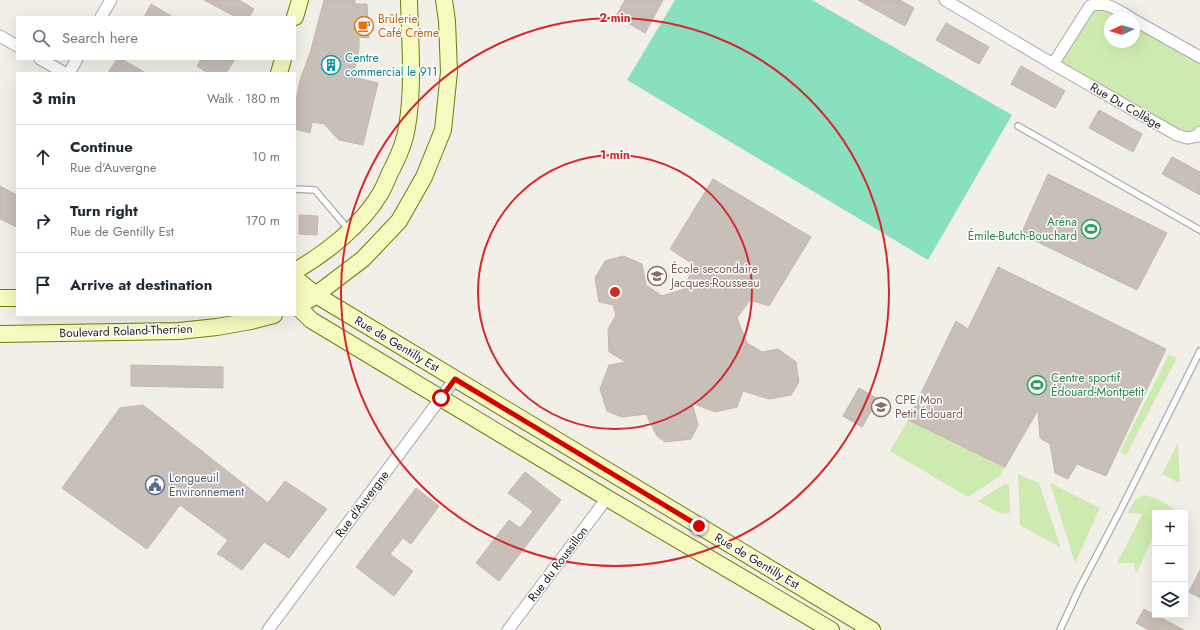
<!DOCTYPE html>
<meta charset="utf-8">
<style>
body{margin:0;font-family:Jost,sans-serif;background:#f2f2f3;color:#1f2937}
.controls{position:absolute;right:12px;bottom:12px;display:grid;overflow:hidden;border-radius:0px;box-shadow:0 4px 16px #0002}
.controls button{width:36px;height:36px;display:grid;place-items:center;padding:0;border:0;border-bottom:1px solid #e0e1e3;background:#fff;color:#1f2937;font:20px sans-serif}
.compass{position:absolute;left:1104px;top:12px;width:36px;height:36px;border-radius:50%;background:#fff;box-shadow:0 4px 16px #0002;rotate:266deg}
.stop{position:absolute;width:12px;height:12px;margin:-9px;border:3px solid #d40000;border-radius:50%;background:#fff}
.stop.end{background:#d40000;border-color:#fff;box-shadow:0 1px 4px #0008}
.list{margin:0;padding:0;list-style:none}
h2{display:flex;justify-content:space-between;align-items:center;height:52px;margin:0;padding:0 16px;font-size:17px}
h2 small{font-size:13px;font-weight:400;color:#747a83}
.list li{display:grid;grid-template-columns:26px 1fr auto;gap:12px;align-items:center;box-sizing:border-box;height:64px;padding:0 16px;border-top:1px solid #e0e1e3}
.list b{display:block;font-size:15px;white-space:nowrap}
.list p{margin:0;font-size:13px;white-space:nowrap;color:#747a83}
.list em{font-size:13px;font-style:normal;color:#747a83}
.icon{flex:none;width:22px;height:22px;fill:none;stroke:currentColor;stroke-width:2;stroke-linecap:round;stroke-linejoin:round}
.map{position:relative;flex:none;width:1200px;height:630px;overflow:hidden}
.search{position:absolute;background:#fff;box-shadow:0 4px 16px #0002;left:16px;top:16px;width:280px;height:44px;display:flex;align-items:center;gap:10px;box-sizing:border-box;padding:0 14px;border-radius:0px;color:#747a83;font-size:15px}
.panel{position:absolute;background:#fff;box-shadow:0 4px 16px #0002;left:16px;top:72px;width:280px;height:244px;border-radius:0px}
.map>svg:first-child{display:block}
</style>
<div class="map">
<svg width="1200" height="630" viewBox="0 0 1200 630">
<rect width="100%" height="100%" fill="#f2efe9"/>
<g fill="#cdebb0">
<path d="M 1097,3 L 1131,18 L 1110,18 L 1110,42 L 1134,42 L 1134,20 L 1200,57 L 1200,132 L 1187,138 L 1053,64 Z"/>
<path d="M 1169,354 L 1177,358 L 1126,455 L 1120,452 Z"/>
<path d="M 908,420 L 1005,467 L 1000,476 L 968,497 L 890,451 Z"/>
<path d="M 1178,443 L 1180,482 L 1177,482 L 1162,474 Z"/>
<path d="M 1018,474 L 1039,483 L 1061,548 L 1020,525 Z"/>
<path d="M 1006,483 L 1009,485 L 1010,513 L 1001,514 L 978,501 Z"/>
<path d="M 1050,483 L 1100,508 L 1075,563 Z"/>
<path d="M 1143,495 C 1153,496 1170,504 1176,513 L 1155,513 L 1155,532 L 1137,572 L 1135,571 L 1134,563 L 1117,563 L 1142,514 L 1127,513 L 1135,500 Z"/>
</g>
<path fill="#88e0be" d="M 675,0 L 812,0 L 1012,115 L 928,260 L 627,80 Z"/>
<g fill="#c7bfb8" stroke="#c4b6ab">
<path d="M 204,0 L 239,0 L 254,9 L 249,17 L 236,17 Z"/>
<path d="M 324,0 L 355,0 L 355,4 L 367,4 L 369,38 L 359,37 L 359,49 L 353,77 L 378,83 L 363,145 L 339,140 L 324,124 L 312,122 L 310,133 L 295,129 L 295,106 L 300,80 L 310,53 Z"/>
<path d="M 625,0 L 663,0 L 645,33 L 616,16 Z"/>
<path d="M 858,0 L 900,0 L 914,8 L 905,26 Z"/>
<path d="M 151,4 L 173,17 L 144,17 Z"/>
<path d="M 946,23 L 989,47 L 979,64 L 936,40 Z"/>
<path d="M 117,59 L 121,59 L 146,73 L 108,73 Z"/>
<path d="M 201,59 L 235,59 L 226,73 L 208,73 L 197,66 Z"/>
<path d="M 1021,66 L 1065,91 L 1055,108 L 1011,84 Z"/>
<path d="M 1099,110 L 1142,134 L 1133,152 L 1089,128 Z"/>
<path d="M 1172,157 L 1200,172 L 1200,195 L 1162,174 Z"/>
<path d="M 1048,174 L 1167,233 L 1137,290 L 1021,234 Z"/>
<path d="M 713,179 L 811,237 L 769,306 L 750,300 L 737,318 L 747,343 L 762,352 L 778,349 L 796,362 L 799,382 L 791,395 L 769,399 L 743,391 L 737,407 L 715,412 L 692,403 L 698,425 L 691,439 L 665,442 L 657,436 L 646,414 L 622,417 L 607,411 L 600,389 L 609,365 L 626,362 L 609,352 L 608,329 L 616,315 L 613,305 L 599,302 L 595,278 L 605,261 L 623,256 L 642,264 L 646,285 L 662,296 L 684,289 L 694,265 L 670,249 Z"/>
<path d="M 0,186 L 17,195 L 17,227 L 0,219 Z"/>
<path d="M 299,215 L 318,216 L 317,235 L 299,234 Z"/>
<path d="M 998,267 L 1166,349 L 1106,476 L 1077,464 L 1068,479 L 1055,473 L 1050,444 L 1040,438 L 1038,410 L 1005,467 L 908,420 L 956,321 L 968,329 Z"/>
<path d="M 131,365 L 223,367 L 223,388 L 131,386 Z"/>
<path d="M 859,388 L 878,399 L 862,427 L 843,416 Z"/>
<path d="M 143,405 L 268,503 L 285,481 L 327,509 L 289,558 L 264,542 L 242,570 L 223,557 L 217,554 L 228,540 L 180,505 L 147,549 L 62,488 L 120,408 Z"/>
<path d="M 525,472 L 561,500 L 499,581 L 476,563 L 509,520 L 520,528 L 533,511 L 508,493 Z"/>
<path d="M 416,488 L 439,506 L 411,544 L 403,538 L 390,554 L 413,571 L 394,596 L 356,567 Z"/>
<path d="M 1200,570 L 1200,598 L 1189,592 Z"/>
<path d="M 1144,609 L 1184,630 L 1149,630 L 1136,623 Z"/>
</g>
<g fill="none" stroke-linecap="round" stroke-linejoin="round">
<defs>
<g id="lane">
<path d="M 1018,126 L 1200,230"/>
<path d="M 295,189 L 315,190 L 349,230"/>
<path d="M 1060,630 L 1079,589 L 1120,511 L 1200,351"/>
</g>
<g id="street">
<path d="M 945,0 L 1053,64 L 1177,135 L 1187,138 L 1198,136 L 1200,132"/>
<path d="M 101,17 L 111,0"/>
<path d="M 1134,20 L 1200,57"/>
<path d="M 0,36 L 17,46"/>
<path d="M 40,59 L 65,73"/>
<path d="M 1053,64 L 1090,6 C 1106,0 1117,10 1131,18"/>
<path d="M 69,73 L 77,59"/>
<path d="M 268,630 L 455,379"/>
<path d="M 508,630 L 607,498"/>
</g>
<g id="secondary">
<path d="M 295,17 L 300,0"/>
<path d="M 279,73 L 283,59"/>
<path d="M 295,271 C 326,253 361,226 380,194 C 385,186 388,176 393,167 C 399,155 405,141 407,127 C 414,86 410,42 409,0"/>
<path d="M 295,278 L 316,295 L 872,630"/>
<path d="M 295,296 L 298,307 L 311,320 L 607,498 L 831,630"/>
<path d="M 0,298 L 17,298"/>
<path d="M 309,300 L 363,259 L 399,221 L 424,177 L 443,130 L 449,72 L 447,21 L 444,0"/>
<path d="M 0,334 L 179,331 L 217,327 L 251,321 L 274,315"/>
</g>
</defs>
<use href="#lane" stroke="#a9a9a9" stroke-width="8"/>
<use href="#street" stroke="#a9a9a9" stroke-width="13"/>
<use href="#secondary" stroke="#707d05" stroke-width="18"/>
<use href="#lane" stroke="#fff" stroke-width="5.5"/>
<use href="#street" stroke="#fff" stroke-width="11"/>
<use href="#secondary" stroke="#f7fabf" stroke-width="16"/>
</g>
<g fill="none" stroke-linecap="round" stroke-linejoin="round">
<path stroke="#d40000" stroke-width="5" d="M 441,398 L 455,379 L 699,526"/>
</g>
<g fill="none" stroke="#d62828" stroke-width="2">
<circle cx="615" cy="292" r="137"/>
<circle cx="615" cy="292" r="274"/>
</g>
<defs>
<symbol id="cafe-ring" viewBox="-11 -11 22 22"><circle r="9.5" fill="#fff" stroke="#e8710a" stroke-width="1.5"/><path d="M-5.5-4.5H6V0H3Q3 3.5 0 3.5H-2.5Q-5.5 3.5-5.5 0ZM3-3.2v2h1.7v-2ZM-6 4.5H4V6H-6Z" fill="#e8710a"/></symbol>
<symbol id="building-ring" viewBox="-11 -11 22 22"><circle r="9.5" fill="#fff" stroke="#0f9aa8" stroke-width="1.5"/><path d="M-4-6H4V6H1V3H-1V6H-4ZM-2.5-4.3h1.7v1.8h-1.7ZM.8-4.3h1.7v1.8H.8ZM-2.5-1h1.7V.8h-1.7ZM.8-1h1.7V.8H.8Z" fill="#0f9aa8"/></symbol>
<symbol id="stadium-ring" viewBox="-11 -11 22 22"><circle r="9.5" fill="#fff" stroke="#2e9e5b" stroke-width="1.5"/><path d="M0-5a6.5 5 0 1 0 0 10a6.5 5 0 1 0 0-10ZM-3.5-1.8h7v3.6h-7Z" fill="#2e9e5b"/></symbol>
<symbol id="school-ring" viewBox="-11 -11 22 22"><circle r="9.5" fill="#fff" stroke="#8d6e63" stroke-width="1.5"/><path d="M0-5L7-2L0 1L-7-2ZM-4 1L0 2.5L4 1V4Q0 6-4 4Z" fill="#8d6e63"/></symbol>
<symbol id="civic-ring" viewBox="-11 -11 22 22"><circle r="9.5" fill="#fff" stroke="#5c6f8a" stroke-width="1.5"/><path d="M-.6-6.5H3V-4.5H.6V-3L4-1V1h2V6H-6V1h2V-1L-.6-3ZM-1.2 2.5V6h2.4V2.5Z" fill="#5c6f8a"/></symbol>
</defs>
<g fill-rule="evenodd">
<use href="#cafe-ring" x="353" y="15" width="22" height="22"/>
<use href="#building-ring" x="320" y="54" width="22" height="22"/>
<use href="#stadium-ring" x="1080" y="218" width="22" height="22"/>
<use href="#school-ring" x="646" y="265" width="22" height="22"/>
<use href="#stadium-ring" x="1026" y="374" width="22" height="22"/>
<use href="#school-ring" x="870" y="396" width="22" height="22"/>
<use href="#civic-ring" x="144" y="474" width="22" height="22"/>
</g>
<g text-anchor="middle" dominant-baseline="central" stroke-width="3" stroke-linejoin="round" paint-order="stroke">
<g font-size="12" fill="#c56008" stroke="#fff" text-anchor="start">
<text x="378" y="19">Brûlerie<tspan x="378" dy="14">Café Crème</tspan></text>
</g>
<g font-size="12" fill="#0d838f" stroke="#fff" text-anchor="start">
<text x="345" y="58">Centre<tspan x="345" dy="14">commercial le 911</tspan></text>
</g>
<g font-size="12" fill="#222" stroke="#fff">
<text transform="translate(1126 106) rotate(30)">Rue Du Collège</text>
<text transform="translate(126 331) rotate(-2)">Boulevard Roland-Therrien</text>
<text transform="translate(397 344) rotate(31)">Rue de Gentilly Est</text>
<text transform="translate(362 504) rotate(-53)">Rue d'Auvergne</text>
<text transform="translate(757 561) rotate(31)">Rue de Gentilly Est</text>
<text transform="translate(558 564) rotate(-53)">Rue du Roussillon</text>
</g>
<g font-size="12" fill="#27864d" stroke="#fff" text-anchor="end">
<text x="1077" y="222">Aréna<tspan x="1077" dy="14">Émile-Butch-Bouchard</tspan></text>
<text x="1051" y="378" text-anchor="start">Centre sportif<tspan x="1051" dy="14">Édouard-Montpetit</tspan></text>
</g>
<g font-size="12" fill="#785e54" stroke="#fff" text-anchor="start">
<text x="671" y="269">École secondaire<tspan x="671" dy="14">Jacques-Rousseau</tspan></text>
<text x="895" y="400">CPE Mon<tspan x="895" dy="14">Petit Édouard</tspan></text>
</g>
<g font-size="12" fill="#4e5e75" stroke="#fff" text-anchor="start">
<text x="169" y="478">Longueuil<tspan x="169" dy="14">Environnement</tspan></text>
</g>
</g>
<circle cx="615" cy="292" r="6" fill="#d62828" stroke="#fff" stroke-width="2"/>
<g font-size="12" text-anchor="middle" font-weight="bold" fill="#d62828" stroke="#fff" stroke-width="3" stroke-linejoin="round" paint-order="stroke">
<text x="615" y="22">2 min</text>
<text x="615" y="159">1 min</text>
</g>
</svg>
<div class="controls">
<button>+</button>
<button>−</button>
<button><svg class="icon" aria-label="layers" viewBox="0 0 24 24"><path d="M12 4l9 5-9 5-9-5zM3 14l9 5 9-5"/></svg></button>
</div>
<svg class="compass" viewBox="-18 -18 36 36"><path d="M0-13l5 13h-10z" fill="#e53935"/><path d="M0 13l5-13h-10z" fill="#747a83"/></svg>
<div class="stop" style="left:441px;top:398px"></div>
<div class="stop end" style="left:699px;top:526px"></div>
<div class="search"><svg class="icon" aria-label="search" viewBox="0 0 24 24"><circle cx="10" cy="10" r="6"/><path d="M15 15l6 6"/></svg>Search here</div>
<section class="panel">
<h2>3 min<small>Walk · 180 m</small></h2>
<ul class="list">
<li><svg class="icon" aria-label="ahead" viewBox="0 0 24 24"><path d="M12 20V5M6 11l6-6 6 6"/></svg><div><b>Continue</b><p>Rue d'Auvergne</p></div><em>10 m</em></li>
<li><svg class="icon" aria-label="right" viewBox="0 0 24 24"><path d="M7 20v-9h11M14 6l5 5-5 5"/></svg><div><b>Turn right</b><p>Rue de Gentilly Est</p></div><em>170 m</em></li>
<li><svg class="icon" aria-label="arrive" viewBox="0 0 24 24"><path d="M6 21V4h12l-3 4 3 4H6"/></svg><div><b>Arrive at destination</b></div></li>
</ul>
</section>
</div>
